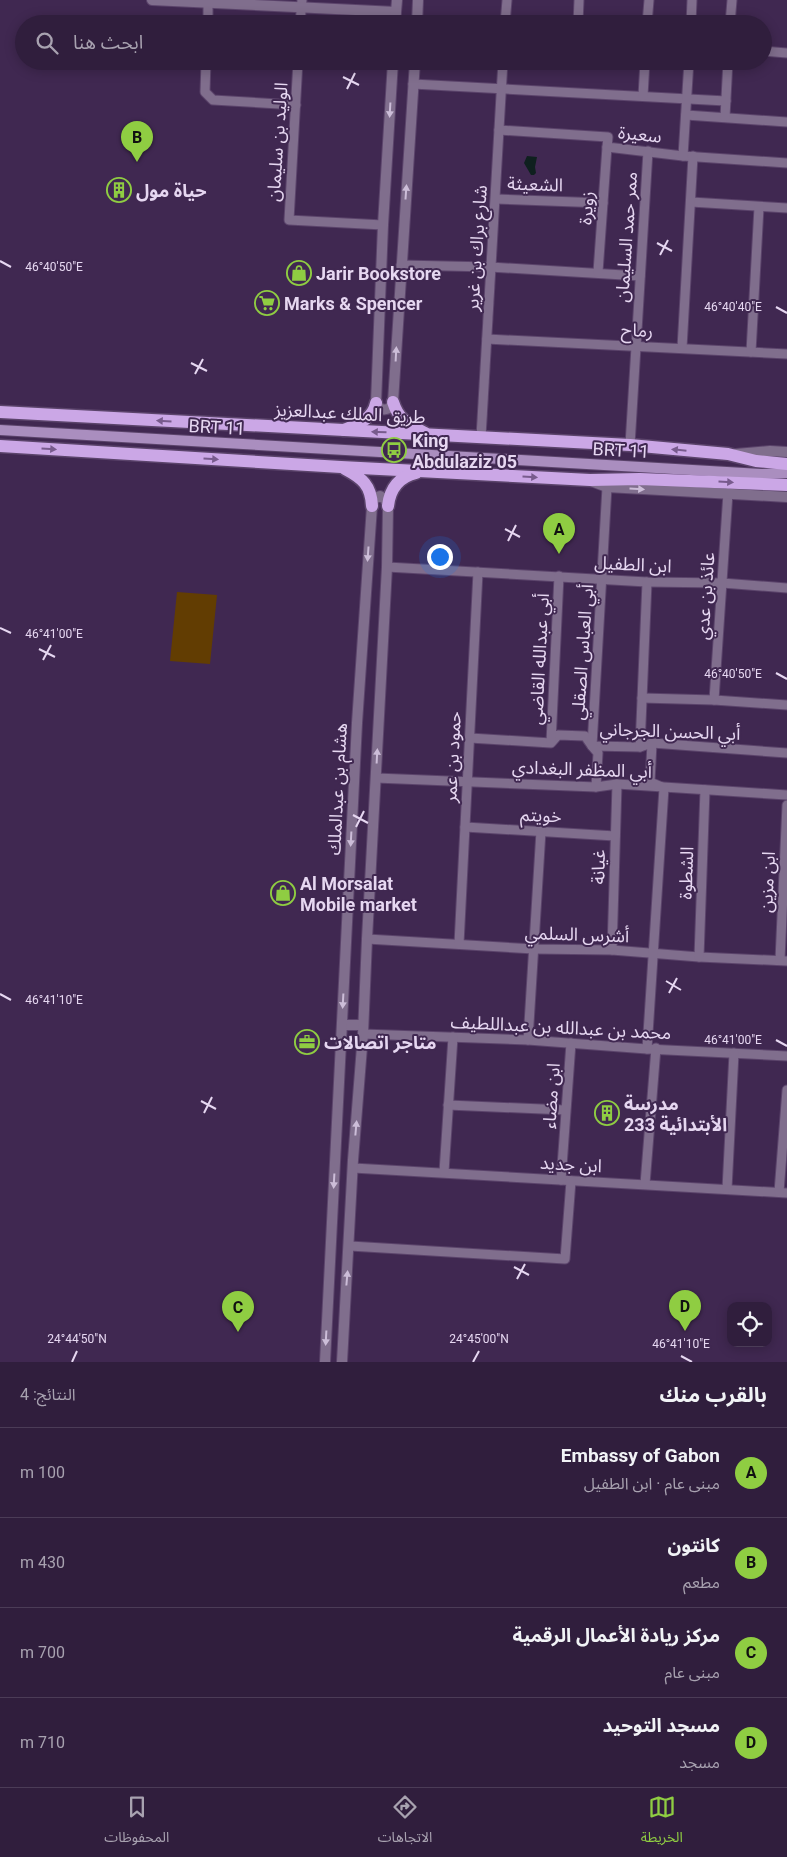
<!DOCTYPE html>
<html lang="ar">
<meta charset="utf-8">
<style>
body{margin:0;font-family:Roboto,"Noto Sans Arabic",sans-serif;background:#382744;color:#f1f3f6;direction:rtl}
.controls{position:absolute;right:15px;bottom:15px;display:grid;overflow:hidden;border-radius:10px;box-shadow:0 2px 12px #0003}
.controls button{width:45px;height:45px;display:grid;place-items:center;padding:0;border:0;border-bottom:1px solid #4b3c57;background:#301e3d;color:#f1f3f6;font:25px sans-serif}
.you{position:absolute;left:439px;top:556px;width:18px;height:18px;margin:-12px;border:4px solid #fff;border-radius:50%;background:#1a73e8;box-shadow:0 0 0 8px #1a73e833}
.badge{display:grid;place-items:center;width:32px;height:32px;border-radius:50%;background:#8fcd42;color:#111;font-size:16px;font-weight:700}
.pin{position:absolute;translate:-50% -41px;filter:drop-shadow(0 1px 2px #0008)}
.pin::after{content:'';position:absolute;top:26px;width:18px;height:15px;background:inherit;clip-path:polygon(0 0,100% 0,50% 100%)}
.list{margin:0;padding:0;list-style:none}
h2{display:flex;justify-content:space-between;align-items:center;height:65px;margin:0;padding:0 20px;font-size:21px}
h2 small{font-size:16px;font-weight:400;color:#a8a2b0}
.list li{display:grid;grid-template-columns:32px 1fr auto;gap:15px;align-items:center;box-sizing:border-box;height:90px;padding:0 20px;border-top:1px solid #4b3c57}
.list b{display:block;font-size:19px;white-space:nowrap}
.list p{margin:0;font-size:16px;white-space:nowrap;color:#a8a2b0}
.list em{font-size:16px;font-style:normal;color:#a8a2b0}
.icon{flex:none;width:28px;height:28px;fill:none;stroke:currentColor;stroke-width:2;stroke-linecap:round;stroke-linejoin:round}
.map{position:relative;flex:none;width:787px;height:1362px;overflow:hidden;direction:ltr}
.search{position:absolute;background:#301e3d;box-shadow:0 2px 12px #0003;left:15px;right:15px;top:15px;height:55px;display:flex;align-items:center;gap:12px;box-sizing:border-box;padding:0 18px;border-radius:28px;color:#a8a2b0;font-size:19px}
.sheet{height:425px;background:#301e3d}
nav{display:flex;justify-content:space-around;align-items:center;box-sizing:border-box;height:70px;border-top:1px solid #4b3c57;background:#301e3d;font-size:14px;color:#a8a2b0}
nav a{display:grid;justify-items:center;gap:2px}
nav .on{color:#8fcd42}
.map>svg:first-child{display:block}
</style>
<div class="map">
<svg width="787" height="1362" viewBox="0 0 787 1362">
<rect width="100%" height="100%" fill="#402851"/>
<path fill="#623d02" d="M 177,592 L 217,595 L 210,664 L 170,661 Z"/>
<path fill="#0f201f" d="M 527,156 L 537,157 L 535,167 L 536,173 L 534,175 L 531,175 L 524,163 Z"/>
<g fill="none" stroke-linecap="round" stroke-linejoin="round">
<defs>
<g id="minor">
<path d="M 208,24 L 208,2"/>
<path d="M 300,24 L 302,0"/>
<path d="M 505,24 L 507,0"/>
<path d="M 578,24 L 579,0"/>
<path d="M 647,24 L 649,0"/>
<path d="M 691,24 L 692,0"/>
<path d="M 730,24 L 732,0"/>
<path d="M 763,51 L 787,53"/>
<path d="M 206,61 L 205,92 L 213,100 L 296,105"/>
<path d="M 298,61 L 289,220 L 383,225"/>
<path d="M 413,84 L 726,101"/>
<path d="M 643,96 L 645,61"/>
<path d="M 686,115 L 787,122"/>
<path d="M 725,117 L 728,61"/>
<path d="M 499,130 L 608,137 L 607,147 L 683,156 L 787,163"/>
<path d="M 683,156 L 689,61"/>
<path d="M 496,199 L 603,203"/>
<path d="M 691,202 L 787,208"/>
<path d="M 401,265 L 490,267 L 640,276"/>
<path d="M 598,272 L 607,147"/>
<path d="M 487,339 L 787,354"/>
<path d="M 682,348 L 693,156"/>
<path d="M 751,352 L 759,207"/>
<path d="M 481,437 L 503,61"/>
<path d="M 630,445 L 648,151"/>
<path d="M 387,567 L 647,582 L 722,583 L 787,588"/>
<path d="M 642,698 L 714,700 L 787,705"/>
<path d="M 714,700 L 728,493"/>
<path d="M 470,738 L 551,743 L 558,735 L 585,736 L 592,746 L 640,747 L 652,743 L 787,753"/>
<path d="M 551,742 L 559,576"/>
<path d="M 640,747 L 647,582"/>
<path d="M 376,778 L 596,787 L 617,784 L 787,795"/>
<path d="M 596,787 L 598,753 L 592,746 L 607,487"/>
<path d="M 465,827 L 615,836"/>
<path d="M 367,939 L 534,949 L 612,950 L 699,957 L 787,961"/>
<path d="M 459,944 L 478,572"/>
<path d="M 612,950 L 617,784"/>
<path d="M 699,957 L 705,790"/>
<path d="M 780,960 L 787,805"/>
<path d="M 363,1034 L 528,1040 L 647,1049 L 787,1056"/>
<path d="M 528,1040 L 541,831"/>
<path d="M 647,1049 L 664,788 L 650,782 L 652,743"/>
<path d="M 448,1105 L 565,1110"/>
<path d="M 353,1168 L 787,1193"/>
<path d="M 444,1172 L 453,1037"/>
<path d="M 561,1180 L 571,1043"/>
<path d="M 645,1184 L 656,1048"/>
<path d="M 727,1189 L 734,1053"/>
<path d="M 779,1192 L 787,1090"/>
<path d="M 350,1246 L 565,1259 L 571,1181"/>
</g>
<g id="tertiary">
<path d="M 152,0 L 396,12"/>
<path d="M 395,24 L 397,0"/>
<path d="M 417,24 L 418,0"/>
<path d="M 393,61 L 383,225 L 376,403 C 379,409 383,411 390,408 L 393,402 L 415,61"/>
<path d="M 736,454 L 770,451 L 787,452"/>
<path d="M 591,481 L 607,487 L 787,497"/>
<path d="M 342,1025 L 363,1025"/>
<path d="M 325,1362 L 357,723 L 372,506 L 374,499 L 380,496 L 385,499 L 388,506 L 387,567 L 367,939 L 363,1034 L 353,1160 L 342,1362"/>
</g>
<path id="secondary" d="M 0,430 L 761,474 L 787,473"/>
<g id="primary">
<path d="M 393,402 C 399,421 409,424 425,433"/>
<path d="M 0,412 L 630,445 L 728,454 L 756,461 L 787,464"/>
<path d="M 344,430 C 358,424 373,419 376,403"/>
<path d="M 0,446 L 341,467 L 590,480 L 640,479 L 787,485"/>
<path d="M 345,469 C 362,478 371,485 372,506"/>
<path d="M 388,506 C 390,488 399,477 416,473"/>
</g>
</defs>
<use href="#minor" stroke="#5b446b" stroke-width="11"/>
<use href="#tertiary" stroke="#5b446b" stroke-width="12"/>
<use href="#secondary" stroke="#5b446b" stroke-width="12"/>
<use href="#primary" stroke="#5b446b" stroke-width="15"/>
<use href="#minor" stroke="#806e8d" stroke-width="9"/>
<use href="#tertiary" stroke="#806e8d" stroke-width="10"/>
<use href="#secondary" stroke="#aa8ebf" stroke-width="10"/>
<use href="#primary" stroke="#cba7e6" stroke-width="12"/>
</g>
<defs><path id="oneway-solid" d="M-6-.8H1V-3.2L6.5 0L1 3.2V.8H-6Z" transform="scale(1.25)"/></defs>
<g fill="#ccbdd8">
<use href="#oneway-solid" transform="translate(390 110) rotate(93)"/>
<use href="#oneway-solid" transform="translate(406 192) rotate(-86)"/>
<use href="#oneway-solid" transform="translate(396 354) rotate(-87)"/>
<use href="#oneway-solid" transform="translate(637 489) rotate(3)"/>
<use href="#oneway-solid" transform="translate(368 554) rotate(94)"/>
<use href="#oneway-solid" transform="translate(377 756) rotate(-87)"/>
<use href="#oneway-solid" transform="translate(351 839) rotate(93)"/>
<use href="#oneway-solid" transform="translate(343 1001) rotate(93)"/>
<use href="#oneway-solid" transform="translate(356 1128) rotate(-85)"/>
<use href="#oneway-solid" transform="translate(334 1181) rotate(93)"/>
<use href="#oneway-solid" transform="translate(347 1278) rotate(-85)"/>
<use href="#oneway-solid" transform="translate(326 1338) rotate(93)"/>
</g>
<g fill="#785b8d">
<use href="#oneway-solid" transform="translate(164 421) rotate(-177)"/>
<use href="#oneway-solid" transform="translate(379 432) rotate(-178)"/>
<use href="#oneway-solid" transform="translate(49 449) rotate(4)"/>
<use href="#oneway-solid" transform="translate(679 450) rotate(-174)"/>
<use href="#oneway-solid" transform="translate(211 459) rotate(4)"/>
<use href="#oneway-solid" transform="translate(530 477) rotate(3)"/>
<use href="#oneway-solid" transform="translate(726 482) rotate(3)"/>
</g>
<path fill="none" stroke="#e6d7f1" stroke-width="2" d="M 343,77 L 359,85M 347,89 L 355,73M 657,243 L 672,251M 660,255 L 668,240M 0,261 L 11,267M 776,307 L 787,313M 191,363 L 207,371M 195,374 L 203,359M 505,529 L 520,537M 508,541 L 516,525M 0,628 L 11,633M 39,649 L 55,657M 43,660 L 51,645M 776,673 L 787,679M 353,815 L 368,823M 356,827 L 364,811M 666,981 L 681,990M 669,993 L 677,978M 0,994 L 11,1000M 776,1040 L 787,1046M 201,1101 L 216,1109M 204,1113 L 212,1097M 514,1267 L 529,1275M 517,1279 L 525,1264M 681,1356 L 692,1362M 72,1362 L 77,1351M 473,1362 L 479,1351"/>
<defs>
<symbol id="building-ring" viewBox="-11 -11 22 22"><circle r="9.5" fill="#402851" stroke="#8fcd42" stroke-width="1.5"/><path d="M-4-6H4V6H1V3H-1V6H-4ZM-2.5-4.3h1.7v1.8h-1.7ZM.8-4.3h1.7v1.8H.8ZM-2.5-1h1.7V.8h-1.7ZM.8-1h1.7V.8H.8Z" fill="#8fcd42"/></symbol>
<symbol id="shop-ring" viewBox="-11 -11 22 22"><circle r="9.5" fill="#402851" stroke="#8fcd42" stroke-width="1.5"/><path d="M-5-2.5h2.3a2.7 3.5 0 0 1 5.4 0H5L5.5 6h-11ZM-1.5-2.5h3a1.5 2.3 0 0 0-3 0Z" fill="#8fcd42"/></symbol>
<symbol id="supermarket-ring" viewBox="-11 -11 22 22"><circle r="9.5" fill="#402851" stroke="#8fcd42" stroke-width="1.5"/><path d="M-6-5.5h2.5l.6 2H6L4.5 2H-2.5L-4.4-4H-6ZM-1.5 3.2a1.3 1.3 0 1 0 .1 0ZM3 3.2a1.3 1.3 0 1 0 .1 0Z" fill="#8fcd42"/></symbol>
<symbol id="bus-ring" viewBox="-11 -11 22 22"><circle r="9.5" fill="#402851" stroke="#8fcd42" stroke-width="1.5"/><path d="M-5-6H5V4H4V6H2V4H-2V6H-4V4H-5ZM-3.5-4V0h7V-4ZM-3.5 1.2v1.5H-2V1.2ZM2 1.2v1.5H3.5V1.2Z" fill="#8fcd42"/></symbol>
<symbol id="office-ring" viewBox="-11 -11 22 22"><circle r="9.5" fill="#402851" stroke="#8fcd42" stroke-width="1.5"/><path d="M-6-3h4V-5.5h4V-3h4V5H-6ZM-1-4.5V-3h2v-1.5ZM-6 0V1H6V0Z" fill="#8fcd42"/></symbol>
</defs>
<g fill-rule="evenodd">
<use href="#building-ring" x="105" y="176" width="28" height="28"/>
<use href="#shop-ring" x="285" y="259" width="28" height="28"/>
<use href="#supermarket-ring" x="253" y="289" width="28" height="28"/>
<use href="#bus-ring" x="380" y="436" width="28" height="28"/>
<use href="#shop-ring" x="269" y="879" width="28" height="28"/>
<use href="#office-ring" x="293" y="1028" width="28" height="28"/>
<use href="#building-ring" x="593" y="1099" width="28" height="28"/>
</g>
<g text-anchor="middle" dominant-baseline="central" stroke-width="4" stroke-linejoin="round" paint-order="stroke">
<g font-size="18" fill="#e6d7f1" stroke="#402851">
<text transform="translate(640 134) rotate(6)">سعيرة</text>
<text transform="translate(277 142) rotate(-86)">الوليد بن سليمان</text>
<text transform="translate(535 184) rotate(2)">الشعيثة</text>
<text transform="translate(586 208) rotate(-86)">زويرة</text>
<text transform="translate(626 237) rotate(-86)">ممر حمد السليمان</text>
<text transform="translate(476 248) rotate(-86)">شارع براك بن غرير</text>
<text transform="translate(637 330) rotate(2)">رماح</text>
<text transform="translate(350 413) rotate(3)">طريق الملك عبدالعزيز</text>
<text transform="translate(217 427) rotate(3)">BRT 11</text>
<text transform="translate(621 450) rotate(3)">BRT 11</text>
<text transform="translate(633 564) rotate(3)">ابن الطفيل</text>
<text transform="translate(705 596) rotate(-86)">عائذ بن عدي</text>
<text transform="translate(582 652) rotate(-86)">أبي العباس الصقلي</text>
<text transform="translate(539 659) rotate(-87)">أبي عبدالله القاضي</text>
<text transform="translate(670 731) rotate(2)">أبي الحسن الجرجاني</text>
<text transform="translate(452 757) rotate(-87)">حمود بن عمر</text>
<text transform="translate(582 769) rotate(2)">أبي المظفر البغدادي</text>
<text transform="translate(337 789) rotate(-87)">هشام بن عبدالملك</text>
<text transform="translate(541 815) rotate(3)">خويتم</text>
<text transform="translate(598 867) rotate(-89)">غيانة</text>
<text transform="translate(686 873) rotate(-88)">الشطوة</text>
<text transform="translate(767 882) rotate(-87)">ابن مزين</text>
<text transform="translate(577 934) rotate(2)">أشرس السلمي</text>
<text transform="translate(561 1027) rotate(3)">محمد بن عبدالله بن عبداللطيف</text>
<text transform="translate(551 1096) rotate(-86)">ابن مضاء</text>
<text transform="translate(571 1164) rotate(3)">ابن جديد</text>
</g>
<g font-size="18" font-weight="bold" fill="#e6d7f1" stroke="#402851" text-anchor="start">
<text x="136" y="190">حياة مول</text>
<text x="316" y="273">Jarir Bookstore</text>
<text x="284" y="303">Marks &amp; Spencer</text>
<text x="412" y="440">King<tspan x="412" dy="21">Abdulaziz 05</tspan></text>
<text x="300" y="883">Al Morsalat<tspan x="300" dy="21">Mobile market</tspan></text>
<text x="324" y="1042">متاجر اتصالات</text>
<text x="624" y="1103">مدرسة<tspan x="624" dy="21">الأبتدائية 233</tspan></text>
</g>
</g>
<g font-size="12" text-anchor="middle" fill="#e6d7f1" stroke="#402851" stroke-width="4" stroke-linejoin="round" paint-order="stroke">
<text x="54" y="271">46°40'50"E</text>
<text x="733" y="311">46°40'40"E</text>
<text x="54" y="638">46°41'00"E</text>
<text x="733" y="678">46°40'50"E</text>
<text x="54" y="1004">46°41'10"E</text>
<text x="733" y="1044">46°41'00"E</text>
<text x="77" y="1343">24°44'50"N</text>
<text x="479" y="1343">24°45'00"N</text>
<text x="681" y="1348">46°41'10"E</text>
</g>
</svg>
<div class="controls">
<button><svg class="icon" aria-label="locate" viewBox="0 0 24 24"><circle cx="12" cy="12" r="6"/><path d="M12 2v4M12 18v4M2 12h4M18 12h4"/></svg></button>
</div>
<div class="you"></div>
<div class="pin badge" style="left:559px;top:554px">A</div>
<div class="pin badge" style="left:137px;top:162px">B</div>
<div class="pin badge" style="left:238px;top:1332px">C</div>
<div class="pin badge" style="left:685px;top:1331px">D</div>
<div class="search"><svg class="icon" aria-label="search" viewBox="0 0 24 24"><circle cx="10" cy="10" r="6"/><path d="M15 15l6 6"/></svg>ابحث هنا</div>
</div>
<section class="sheet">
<h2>بالقرب منك<small>النتائج: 4</small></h2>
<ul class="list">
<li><span class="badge">A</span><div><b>Embassy of Gabon</b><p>مبنى عام · ابن الطفيل</p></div><em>100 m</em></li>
<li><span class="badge">B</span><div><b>كانتون</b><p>مطعم</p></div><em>430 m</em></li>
<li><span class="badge">C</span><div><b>مركز ريادة الأعمال الرقمية</b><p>مبنى عام</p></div><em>700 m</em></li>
<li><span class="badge">D</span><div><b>مسجد التوحيد</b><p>مسجد</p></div><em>710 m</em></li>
</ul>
</section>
<nav>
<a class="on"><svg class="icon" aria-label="map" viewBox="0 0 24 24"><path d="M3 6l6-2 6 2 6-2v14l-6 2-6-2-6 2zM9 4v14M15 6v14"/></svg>الخريطة</a>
<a><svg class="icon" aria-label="directions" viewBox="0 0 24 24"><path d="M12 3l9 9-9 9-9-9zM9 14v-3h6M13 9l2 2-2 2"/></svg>الاتجاهات</a>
<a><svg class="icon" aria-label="saved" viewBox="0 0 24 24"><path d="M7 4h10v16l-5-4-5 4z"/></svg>المحفوظات</a>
</nav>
